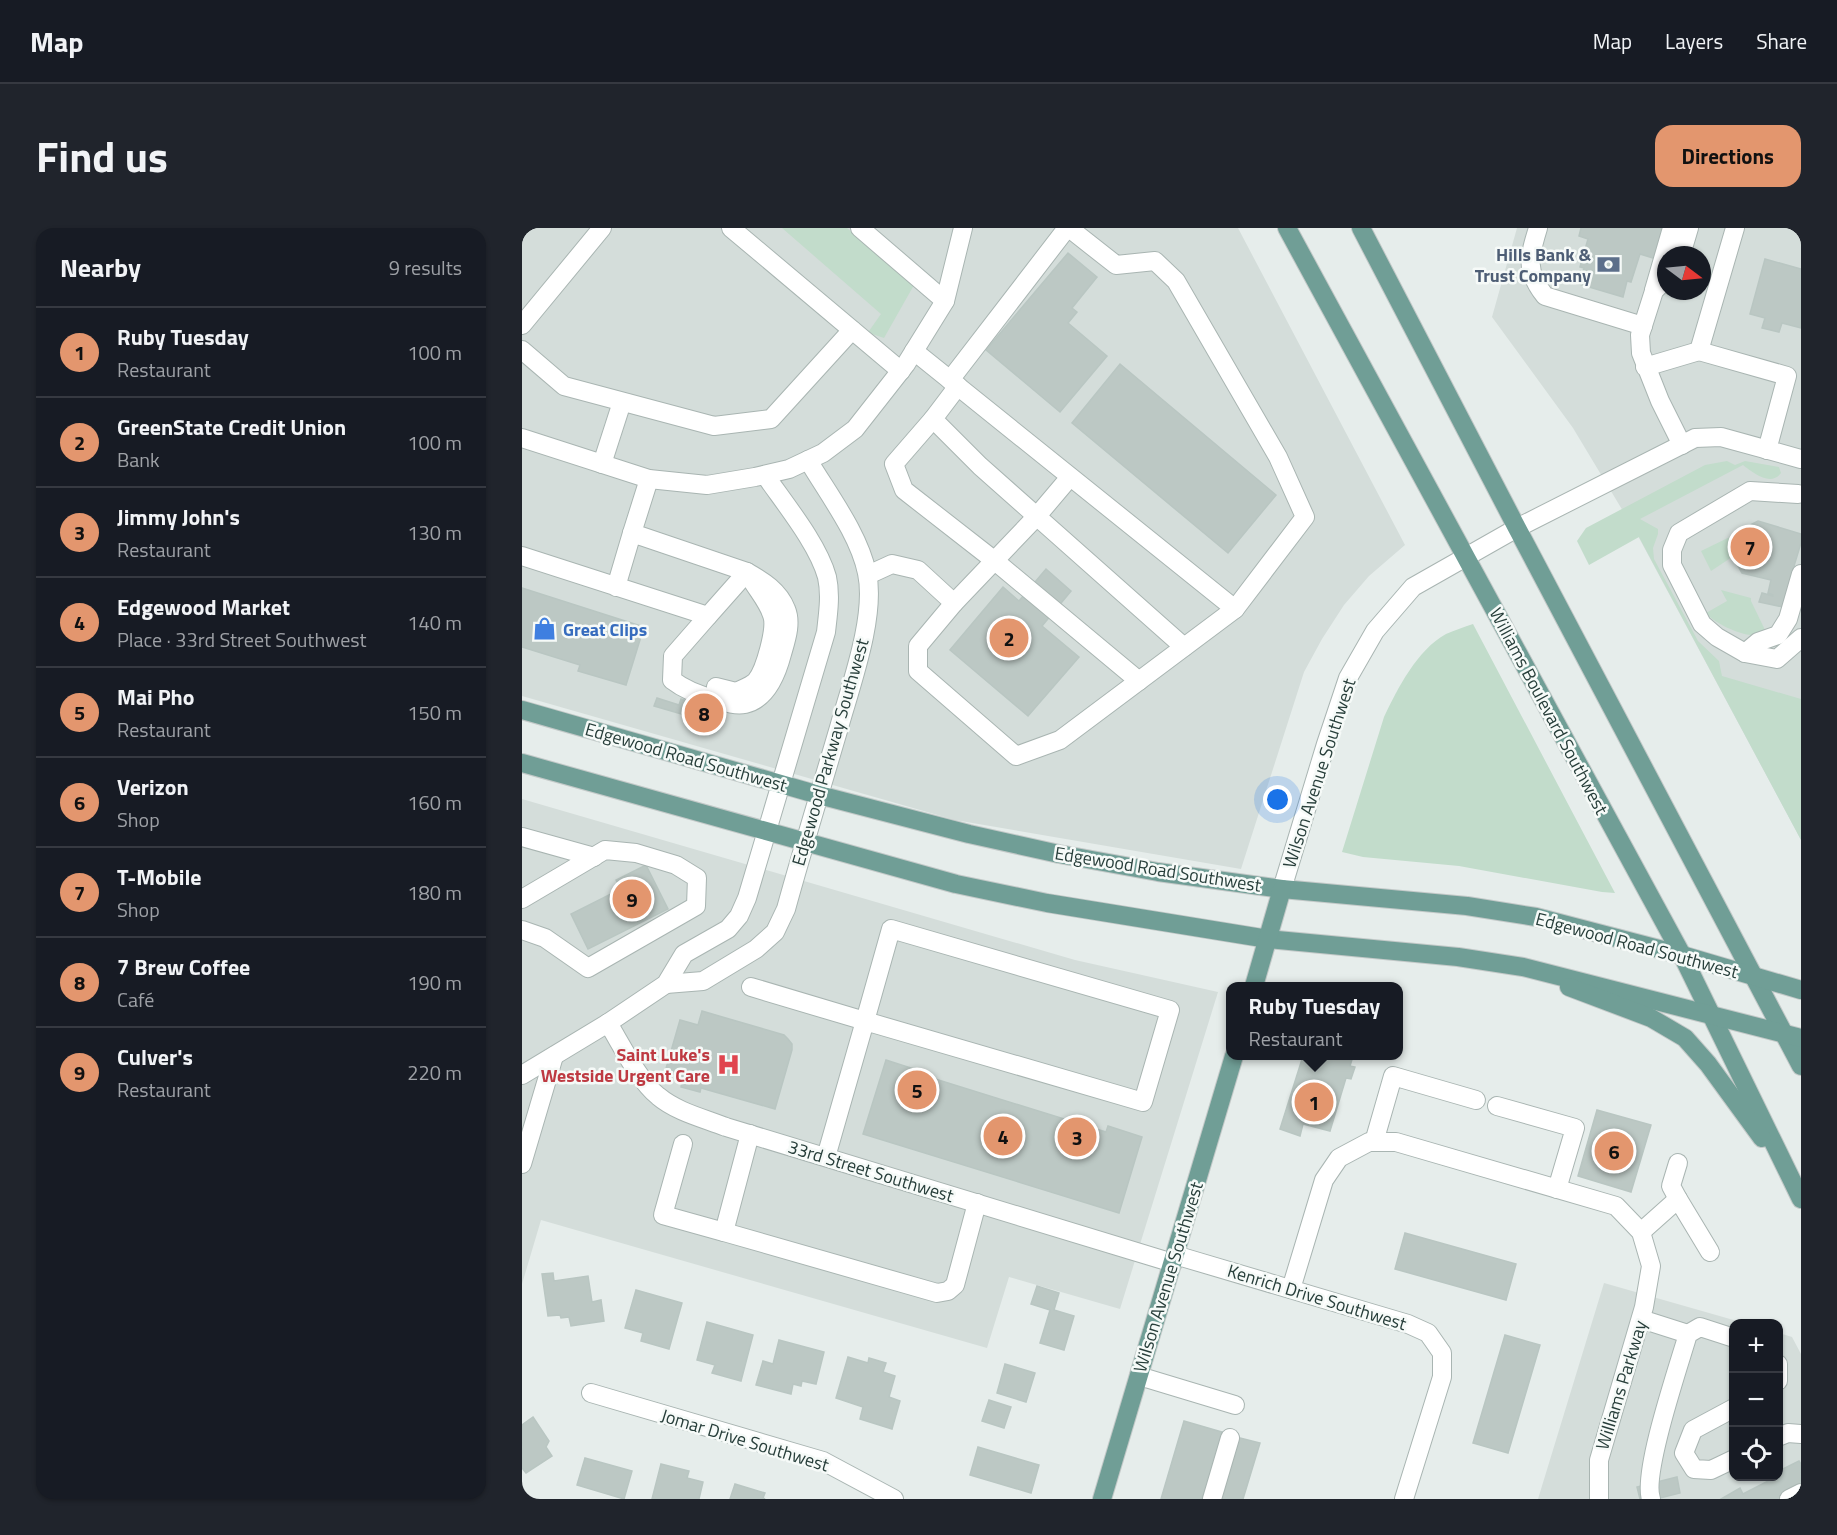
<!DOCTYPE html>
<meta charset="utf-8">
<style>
body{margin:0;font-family:"Titillium Web",sans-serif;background:#20242c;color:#f1f3f6}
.controls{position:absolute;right:18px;bottom:18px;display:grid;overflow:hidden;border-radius:12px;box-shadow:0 2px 4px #0004}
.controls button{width:54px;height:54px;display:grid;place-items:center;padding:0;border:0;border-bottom:2px solid #363941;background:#171b24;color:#f1f3f6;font:30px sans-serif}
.compass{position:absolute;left:1135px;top:18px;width:54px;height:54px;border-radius:50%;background:#171b24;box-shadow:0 2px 4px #0004;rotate:106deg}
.you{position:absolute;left:756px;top:572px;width:21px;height:21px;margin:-15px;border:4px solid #fff;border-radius:50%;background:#1a73e8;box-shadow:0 0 0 9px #1a73e833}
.badge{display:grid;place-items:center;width:39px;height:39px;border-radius:50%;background:#e3966e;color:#111;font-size:20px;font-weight:700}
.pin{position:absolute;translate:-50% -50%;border:3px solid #fff;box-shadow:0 2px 6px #0006}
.popup{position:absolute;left:704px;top:754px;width:177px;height:78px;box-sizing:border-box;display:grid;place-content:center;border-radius:12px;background:#171b24;filter:drop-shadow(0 2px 4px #0005);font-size:20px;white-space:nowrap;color:#9ea1a6}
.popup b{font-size:22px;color:#f1f3f6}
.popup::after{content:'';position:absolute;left:50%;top:100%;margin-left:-12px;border:12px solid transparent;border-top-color:#171b24}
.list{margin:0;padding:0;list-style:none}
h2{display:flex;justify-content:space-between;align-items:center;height:78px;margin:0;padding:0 24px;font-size:26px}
h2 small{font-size:20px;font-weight:400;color:#9ea1a6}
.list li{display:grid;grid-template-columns:39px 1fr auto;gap:18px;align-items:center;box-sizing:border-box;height:90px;padding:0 24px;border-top:2px solid #363941}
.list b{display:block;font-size:22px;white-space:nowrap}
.list p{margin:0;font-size:20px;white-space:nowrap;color:#9ea1a6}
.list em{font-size:20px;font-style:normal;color:#9ea1a6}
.icon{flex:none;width:33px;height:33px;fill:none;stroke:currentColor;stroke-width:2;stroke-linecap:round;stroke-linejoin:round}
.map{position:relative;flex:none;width:1279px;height:1271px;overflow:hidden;border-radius:18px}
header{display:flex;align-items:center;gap:36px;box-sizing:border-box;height:84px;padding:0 30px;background:#171b24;border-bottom:2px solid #363941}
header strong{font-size:28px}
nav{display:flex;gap:33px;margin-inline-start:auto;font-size:21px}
.intro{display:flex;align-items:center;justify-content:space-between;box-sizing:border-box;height:144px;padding:0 36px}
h1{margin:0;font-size:42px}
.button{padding:15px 27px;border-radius:18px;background:#e3966e;color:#111;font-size:21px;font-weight:700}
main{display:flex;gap:36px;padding:0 36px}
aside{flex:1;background:#171b24;border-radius:18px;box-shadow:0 2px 4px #0004}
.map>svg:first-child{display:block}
</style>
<header>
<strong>Map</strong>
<nav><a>Map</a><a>Layers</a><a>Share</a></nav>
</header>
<div class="intro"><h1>Find us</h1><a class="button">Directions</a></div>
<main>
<aside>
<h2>Nearby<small>9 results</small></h2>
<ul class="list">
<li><span class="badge">1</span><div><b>Ruby Tuesday</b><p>Restaurant</p></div><em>100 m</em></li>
<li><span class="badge">2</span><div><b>GreenState Credit Union</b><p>Bank</p></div><em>100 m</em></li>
<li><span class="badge">3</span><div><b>Jimmy John's</b><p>Restaurant</p></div><em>130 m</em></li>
<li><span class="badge">4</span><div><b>Edgewood Market</b><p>Place · 33rd Street Southwest</p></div><em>140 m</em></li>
<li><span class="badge">5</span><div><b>Mai Pho</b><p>Restaurant</p></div><em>150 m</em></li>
<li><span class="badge">6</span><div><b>Verizon</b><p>Shop</p></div><em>160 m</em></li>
<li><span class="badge">7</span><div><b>T-Mobile</b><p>Shop</p></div><em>180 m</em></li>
<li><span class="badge">8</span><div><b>7 Brew Coffee</b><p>Café</p></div><em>190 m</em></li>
<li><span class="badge">9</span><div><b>Culver's</b><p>Restaurant</p></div><em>220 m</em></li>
</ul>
</aside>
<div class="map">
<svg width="1279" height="1271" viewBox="0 0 1279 1271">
<rect width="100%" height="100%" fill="#e6edeb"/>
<g fill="#d4ddda" fill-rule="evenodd">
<path d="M 0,0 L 716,0 L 883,317 L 847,348 L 822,377 L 800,411 L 782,444 L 719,641 L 433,592 L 0,468 Z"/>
<path d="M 995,0 L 1279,0 L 1279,612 L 1116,308 L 1051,200 L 970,89 ZM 1144,27 L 1180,27 L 1180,63 L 1144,63 Z"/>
<path d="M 0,571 L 553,732 L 696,764 L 598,1081 L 487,1049 L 465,1120 L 19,992 L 0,1056 Z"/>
<path d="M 1082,1055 L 1222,1095 L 1212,1096 L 1212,1248 L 1256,1248 L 1257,1105 L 1270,1109 L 1279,1126 L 1279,1271 L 1016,1271 Z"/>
</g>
<g fill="#c2dccb">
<path d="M 260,0 L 325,0 L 392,57 L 362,110 L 350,106 L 347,103 L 359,86 Z"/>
<path d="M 1205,233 L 1213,237 L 1223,233 L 1257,239 L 1259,245 C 1249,259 1231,245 1221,237 L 1118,291 L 1136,301 L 1136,306 L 1131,320 L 1132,331 L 1176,413 L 1197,433 L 1200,448 L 1279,471 L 1279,612 L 1117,309 L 1067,337 L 1055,313 L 1064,300 L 1183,237 Z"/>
<path d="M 1216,305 L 1210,329 L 1189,343 L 1179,323 Z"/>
<path d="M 1199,362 L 1229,370 L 1229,373 L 1244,404 C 1239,405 1234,407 1229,407 C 1216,406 1192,395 1184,385 L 1205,373 Z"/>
<path d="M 951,396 L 1093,665 L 1080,664 L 937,638 L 841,629 L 820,624 L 862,489 C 876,460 895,422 924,406 C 933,402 942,399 951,396 Z"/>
</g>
<g fill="#bcc8c4" stroke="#b9c6c2" stroke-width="1.5">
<path d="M 1059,0 L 1163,0 L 1144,34 L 1118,26 L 1109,54 L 1105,53 L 1101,69 L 1057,56 L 1062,40 L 1058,39 L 1066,11 L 1057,8 Z"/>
<path d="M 546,25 L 575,49 L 550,80 L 555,84 L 546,95 L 585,128 L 538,184 L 464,122 Z"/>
<path d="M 1243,31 L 1279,41 L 1279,100 L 1260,95 L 1257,104 L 1240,100 L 1243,90 L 1228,86 Z"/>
<path d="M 598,136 L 754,267 L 706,325 L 550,195 Z"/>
<path d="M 1236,293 L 1279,306 L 1279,315 L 1272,338 L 1276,340 L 1261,379 L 1237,374 L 1240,365 L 1251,368 L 1251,367 L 1246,365 L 1249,352 L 1220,345 L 1212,331 L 1222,300 Z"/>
<path d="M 524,341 L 549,363 L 520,398 L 557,429 L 506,488 L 428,422 L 481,359 L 497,373 Z"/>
<path d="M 0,360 L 122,399 L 104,457 L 56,443 L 58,437 L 0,419 Z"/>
<path d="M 135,470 L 157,477 L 159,471 L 167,474 L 163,487 L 132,478 Z"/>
<path d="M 167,474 L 200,484 L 196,497 L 163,487 Z"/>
<path d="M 124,637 L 146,681 L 66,721 L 49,686 L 99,661 L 94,652 Z"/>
<path d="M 180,783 L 262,807 L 266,811 L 270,816 L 270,822 L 253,881 L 179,860 L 178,864 L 159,859 L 161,849 L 143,844 L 158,792 L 176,797 Z"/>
<path d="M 781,828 L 831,828 L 828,838 L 833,839 L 829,851 L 824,850 L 808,903 L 781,896 L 778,908 L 758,901 Z"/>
<path d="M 364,832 L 395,842 L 394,845 L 584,904 L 586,898 L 620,909 L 597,985 L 341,906 Z"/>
<path d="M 1075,882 L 1129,897 L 1109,964 L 1056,948 Z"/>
<path d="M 883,1005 L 994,1036 L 984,1072 L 873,1041 Z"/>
<path d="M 31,1045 L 32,1053 L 66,1048 L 70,1074 L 79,1072 L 82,1093 L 49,1098 L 47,1089 L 39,1090 L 38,1087 L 26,1088 L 20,1046 Z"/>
<path d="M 515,1058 L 537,1065 L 532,1082 L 552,1088 L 542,1122 L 518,1115 L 528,1082 L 509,1076 Z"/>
<path d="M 114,1062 L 160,1075 L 147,1121 L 119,1113 L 121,1105 L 103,1100 Z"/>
<path d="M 185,1094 L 231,1107 L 219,1153 L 190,1145 L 193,1137 L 175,1132 Z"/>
<path d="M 983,1107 L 1018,1117 L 986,1225 L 951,1215 Z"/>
<path d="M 257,1112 L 302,1124 L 294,1156 L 280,1153 L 279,1158 L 271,1156 L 269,1166 L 234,1157 L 241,1133 L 251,1136 Z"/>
<path d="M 326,1129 L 346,1135 L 347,1130 L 364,1135 L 361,1144 L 373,1148 L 367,1169 L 378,1173 L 370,1201 L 338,1191 L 341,1179 L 314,1170 Z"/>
<path d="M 483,1136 L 513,1145 L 504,1174 L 475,1165 Z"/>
<path d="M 467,1172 L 489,1179 L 482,1200 L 460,1193 Z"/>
<path d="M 11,1189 L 27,1213 L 24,1219 L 30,1228 L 4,1245 L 0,1240 L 0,1197 Z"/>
<path d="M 662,1193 L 700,1204 L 680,1271 L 639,1271 Z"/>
<path d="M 718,1210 L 738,1215 L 721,1271 L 700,1271 Z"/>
<path d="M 456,1219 L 517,1237 L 509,1265 L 448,1247 Z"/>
<path d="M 63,1230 L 110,1243 L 102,1271 L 55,1257 Z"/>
<path d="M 1277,1233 L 1279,1236 L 1279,1271 L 1199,1271 L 1218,1260 L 1221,1266 L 1256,1248 L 1258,1246 L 1257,1243 Z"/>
<path d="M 139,1236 L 167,1243 L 165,1250 L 181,1254 L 177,1271 L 130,1271 Z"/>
<path d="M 1155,1249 L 1158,1265 L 1134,1271 L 1118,1271 L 1115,1259 Z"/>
<path d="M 213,1256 L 243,1265 L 241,1270 L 243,1271 L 208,1271 Z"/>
</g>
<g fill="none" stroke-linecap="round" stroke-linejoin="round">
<defs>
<g id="minor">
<path d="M 209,0 L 379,143"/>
<path d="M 338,0 L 423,73"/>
<path d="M 1016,0 C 1007,29 1003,43 1023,68 L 1121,98"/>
<path d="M 1159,27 L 1167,0"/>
<path d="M 1144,51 L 1132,63 L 1118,107 L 1119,125 L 1138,173 L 1160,217"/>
<path d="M 1132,62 L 1150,0"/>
<path d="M 0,97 L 80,0"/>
<path d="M 0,122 L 42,158 L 192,198 L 249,191 L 330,102"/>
<path d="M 392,123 L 713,381"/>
<path d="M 1177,123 L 1265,148 L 1245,222"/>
<path d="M 1123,139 L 1177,123 L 1213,0"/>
<path d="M 428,152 L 545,0"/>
<path d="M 436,158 L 411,191 L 458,238 L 662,419"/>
<path d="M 411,191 L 372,236 L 382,262 L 473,333 L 617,453"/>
<path d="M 0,210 L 127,251 L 185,257 L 233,249 L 267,241 L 301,225 L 333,201 L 384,136 L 423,73 L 441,0"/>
<path d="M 80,236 L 100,174"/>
<path d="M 1276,266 L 1228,263 L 1157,305 L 1150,322 L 1150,337 L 1180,396 L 1195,409 L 1223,425 L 1255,431 L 1279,410"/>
<path d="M 110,305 L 127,251"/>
<path d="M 0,328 L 186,388 L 225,344 L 110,305 L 94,359"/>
<path d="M 346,347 L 370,336 L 396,342 L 432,375 L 396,418 L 396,443 L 494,528 L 538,512 L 713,381 L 783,289 L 756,229 L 654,53 L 633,33 L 594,37 L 547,0"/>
<path d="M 432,375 L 515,288 L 548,249"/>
<path d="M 186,388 L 151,428 L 150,452 C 163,462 176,467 192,471 C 202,474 213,478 223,476 C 245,471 255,445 260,426 C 264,412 270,395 264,381 C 257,363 241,353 225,344"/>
<path d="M 1223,425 L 1236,414 L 1256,407 L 1266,391 L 1279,346"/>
<path d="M 194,459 L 214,464 C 220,461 229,458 234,453 C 243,442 255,400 250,387 C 246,374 236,363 229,351"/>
<path d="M 0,609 L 72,629"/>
<path d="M 760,661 L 804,516 L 826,450 L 853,403 L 891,359 L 995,300 L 1173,210 L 1199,209 L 1279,231"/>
<path d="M 0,671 L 83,622 L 114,625 L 154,637 L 175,650 L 174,678 L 66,740 L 23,710 L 0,702"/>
<path d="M 144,756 L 181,753 L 234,721 L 253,704 L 264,681 C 281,619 300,558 318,496 C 330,454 354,387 345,345 C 337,306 306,266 286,232"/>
<path d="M 229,759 L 343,793 L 369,701 L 648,782 L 621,874 L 343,793 L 304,929"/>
<path d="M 86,795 C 99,816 117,853 136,868 C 155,884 181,890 204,899 L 651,1035"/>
<path d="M 0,847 L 86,795 L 144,756 L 162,726 L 206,701 L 217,688 L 225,670 L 304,404 C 306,386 309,367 305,349 C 296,316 263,276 243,247"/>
<path d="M 975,878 L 1053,900 L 1035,961"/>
<path d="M 228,906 L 202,1004 L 415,1065 L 426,1063 L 433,1057 L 455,975"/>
<path d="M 852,914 L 871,848 L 954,872"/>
<path d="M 161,916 L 141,987 L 202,1004"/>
<path d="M 1156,935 L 1149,958 L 1156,971"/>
<path d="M 0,936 L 32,828"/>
<path d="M 1119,1004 L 1156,971 L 1188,1024"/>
<path d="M 653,1027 L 886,1096 L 906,1105 L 920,1125 L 920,1149 L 882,1271"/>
<path d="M 769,1061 L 802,952 L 817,930 L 847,914 L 874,914 L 1094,978 L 1119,1004 L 1129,1038 L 1122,1079 L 1077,1232 L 1077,1271"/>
<path d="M 1119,1091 L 1166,1106"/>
<path d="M 1256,1136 L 1256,1153"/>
<path d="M 617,1148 L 713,1177"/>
<path d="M 69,1165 L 301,1233 L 372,1271"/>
<path d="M 1212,1180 L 1171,1202 L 1162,1225 L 1172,1241 L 1189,1242 L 1212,1231"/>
<path d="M 1256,1209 L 1266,1205 L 1279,1206"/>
<path d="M 690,1271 L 708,1210"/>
<path d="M 1129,1271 C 1120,1245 1157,1137 1166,1106 L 1178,1099 L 1212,1110"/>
<path d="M 1267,1271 L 1279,1265"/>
</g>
<g id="major">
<path d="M 765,0 L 1160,727 L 1279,971"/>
<path d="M 839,0 L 995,300 L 1279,838"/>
<path d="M 0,482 L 297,567 L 447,606 L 537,626 L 636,644 L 760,661 L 945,678 L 1014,689 L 1160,727 L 1279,762"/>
<path d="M 0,535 L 434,656 L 525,675 L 746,711 L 936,729 L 1001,739 L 1279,810"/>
<path d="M 732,758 L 760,661"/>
<path d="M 1047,759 L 1129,790 L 1163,810 L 1186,836 L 1240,910"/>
<path d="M 580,1271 L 712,828"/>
</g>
</defs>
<use href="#minor" stroke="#a9b5b2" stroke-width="20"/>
<use href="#major" stroke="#c3c9c8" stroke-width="20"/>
<use href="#minor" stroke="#fff" stroke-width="18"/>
<use href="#major" stroke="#709e96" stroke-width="18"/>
</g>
<defs>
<symbol id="bank-bare" viewBox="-9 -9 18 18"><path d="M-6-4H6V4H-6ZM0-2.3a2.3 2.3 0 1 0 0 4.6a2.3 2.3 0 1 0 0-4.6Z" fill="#5c6f8a" stroke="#f6faf8" stroke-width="2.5" paint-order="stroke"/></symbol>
<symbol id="shop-bare" viewBox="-9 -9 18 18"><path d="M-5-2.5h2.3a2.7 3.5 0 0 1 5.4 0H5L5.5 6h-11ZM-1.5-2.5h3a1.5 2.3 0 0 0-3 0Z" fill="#3f7fe0" stroke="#f6faf8" stroke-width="2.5" paint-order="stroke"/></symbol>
<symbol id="hospital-bare" viewBox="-9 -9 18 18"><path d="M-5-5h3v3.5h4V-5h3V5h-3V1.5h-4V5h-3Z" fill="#e0444e" stroke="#f6faf8" stroke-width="2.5" paint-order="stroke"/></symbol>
</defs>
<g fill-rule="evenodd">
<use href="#bank-bare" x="1070" y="20" width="33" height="33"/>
<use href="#shop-bare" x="6" y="384" width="33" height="33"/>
<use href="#hospital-bare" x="190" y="820" width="33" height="33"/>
</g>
<g text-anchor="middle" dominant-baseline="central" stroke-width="5" stroke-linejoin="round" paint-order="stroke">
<g font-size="18" font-weight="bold" fill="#4e5e75" stroke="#f6faf8" text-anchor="end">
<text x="1069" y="26">Hills Bank &amp;<tspan x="1069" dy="21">Trust Company</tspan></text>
</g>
<g font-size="18" font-weight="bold" fill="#366cbe" stroke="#f6faf8" text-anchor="start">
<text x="41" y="401">Great Clips</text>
</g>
<g font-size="18" fill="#273e3a" stroke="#f6faf8">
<text transform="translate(1027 483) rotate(62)">Williams Boulevard Southwest</text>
<text transform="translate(308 524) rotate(-74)">Edgewood Parkway Southwest</text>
<text transform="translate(164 529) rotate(16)">Edgewood Road Southwest</text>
<text transform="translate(797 545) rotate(-72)">Wilson Avenue Southwest</text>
<text transform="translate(636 641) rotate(9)">Edgewood Road Southwest</text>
<text transform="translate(1115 717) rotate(15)">Edgewood Road Southwest</text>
<text transform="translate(349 943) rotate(17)">33rd Street Southwest</text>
<text transform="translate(646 1049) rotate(-73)">Wilson Avenue Southwest</text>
<text transform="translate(795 1069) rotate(17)">Kenrich Drive Southwest</text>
<text transform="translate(1099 1157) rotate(-73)">Williams Parkway</text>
<text transform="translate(223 1212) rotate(17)">Jomar Drive Southwest</text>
</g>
<g font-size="18" font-weight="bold" fill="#be3a42" stroke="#f6faf8" text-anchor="end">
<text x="188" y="826">Saint Luke's<tspan x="188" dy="21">Westside Urgent Care</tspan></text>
</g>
</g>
</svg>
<div class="controls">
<button>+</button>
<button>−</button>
<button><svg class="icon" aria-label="locate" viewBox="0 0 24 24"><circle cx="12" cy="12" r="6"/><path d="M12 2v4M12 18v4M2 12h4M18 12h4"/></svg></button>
</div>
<svg class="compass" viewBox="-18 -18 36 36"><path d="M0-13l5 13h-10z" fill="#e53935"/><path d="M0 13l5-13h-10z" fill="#9ea1a6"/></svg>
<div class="you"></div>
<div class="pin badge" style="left:792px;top:874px">1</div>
<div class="popup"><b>Ruby Tuesday</b>Restaurant</div>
<div class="pin badge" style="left:487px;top:410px">2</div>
<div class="pin badge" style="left:555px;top:909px">3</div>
<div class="pin badge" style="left:481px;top:908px">4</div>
<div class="pin badge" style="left:395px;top:862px">5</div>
<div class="pin badge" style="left:1092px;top:923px">6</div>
<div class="pin badge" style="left:1228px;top:319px">7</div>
<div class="pin badge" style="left:182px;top:485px">8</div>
<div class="pin badge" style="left:110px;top:671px">9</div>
</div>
</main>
